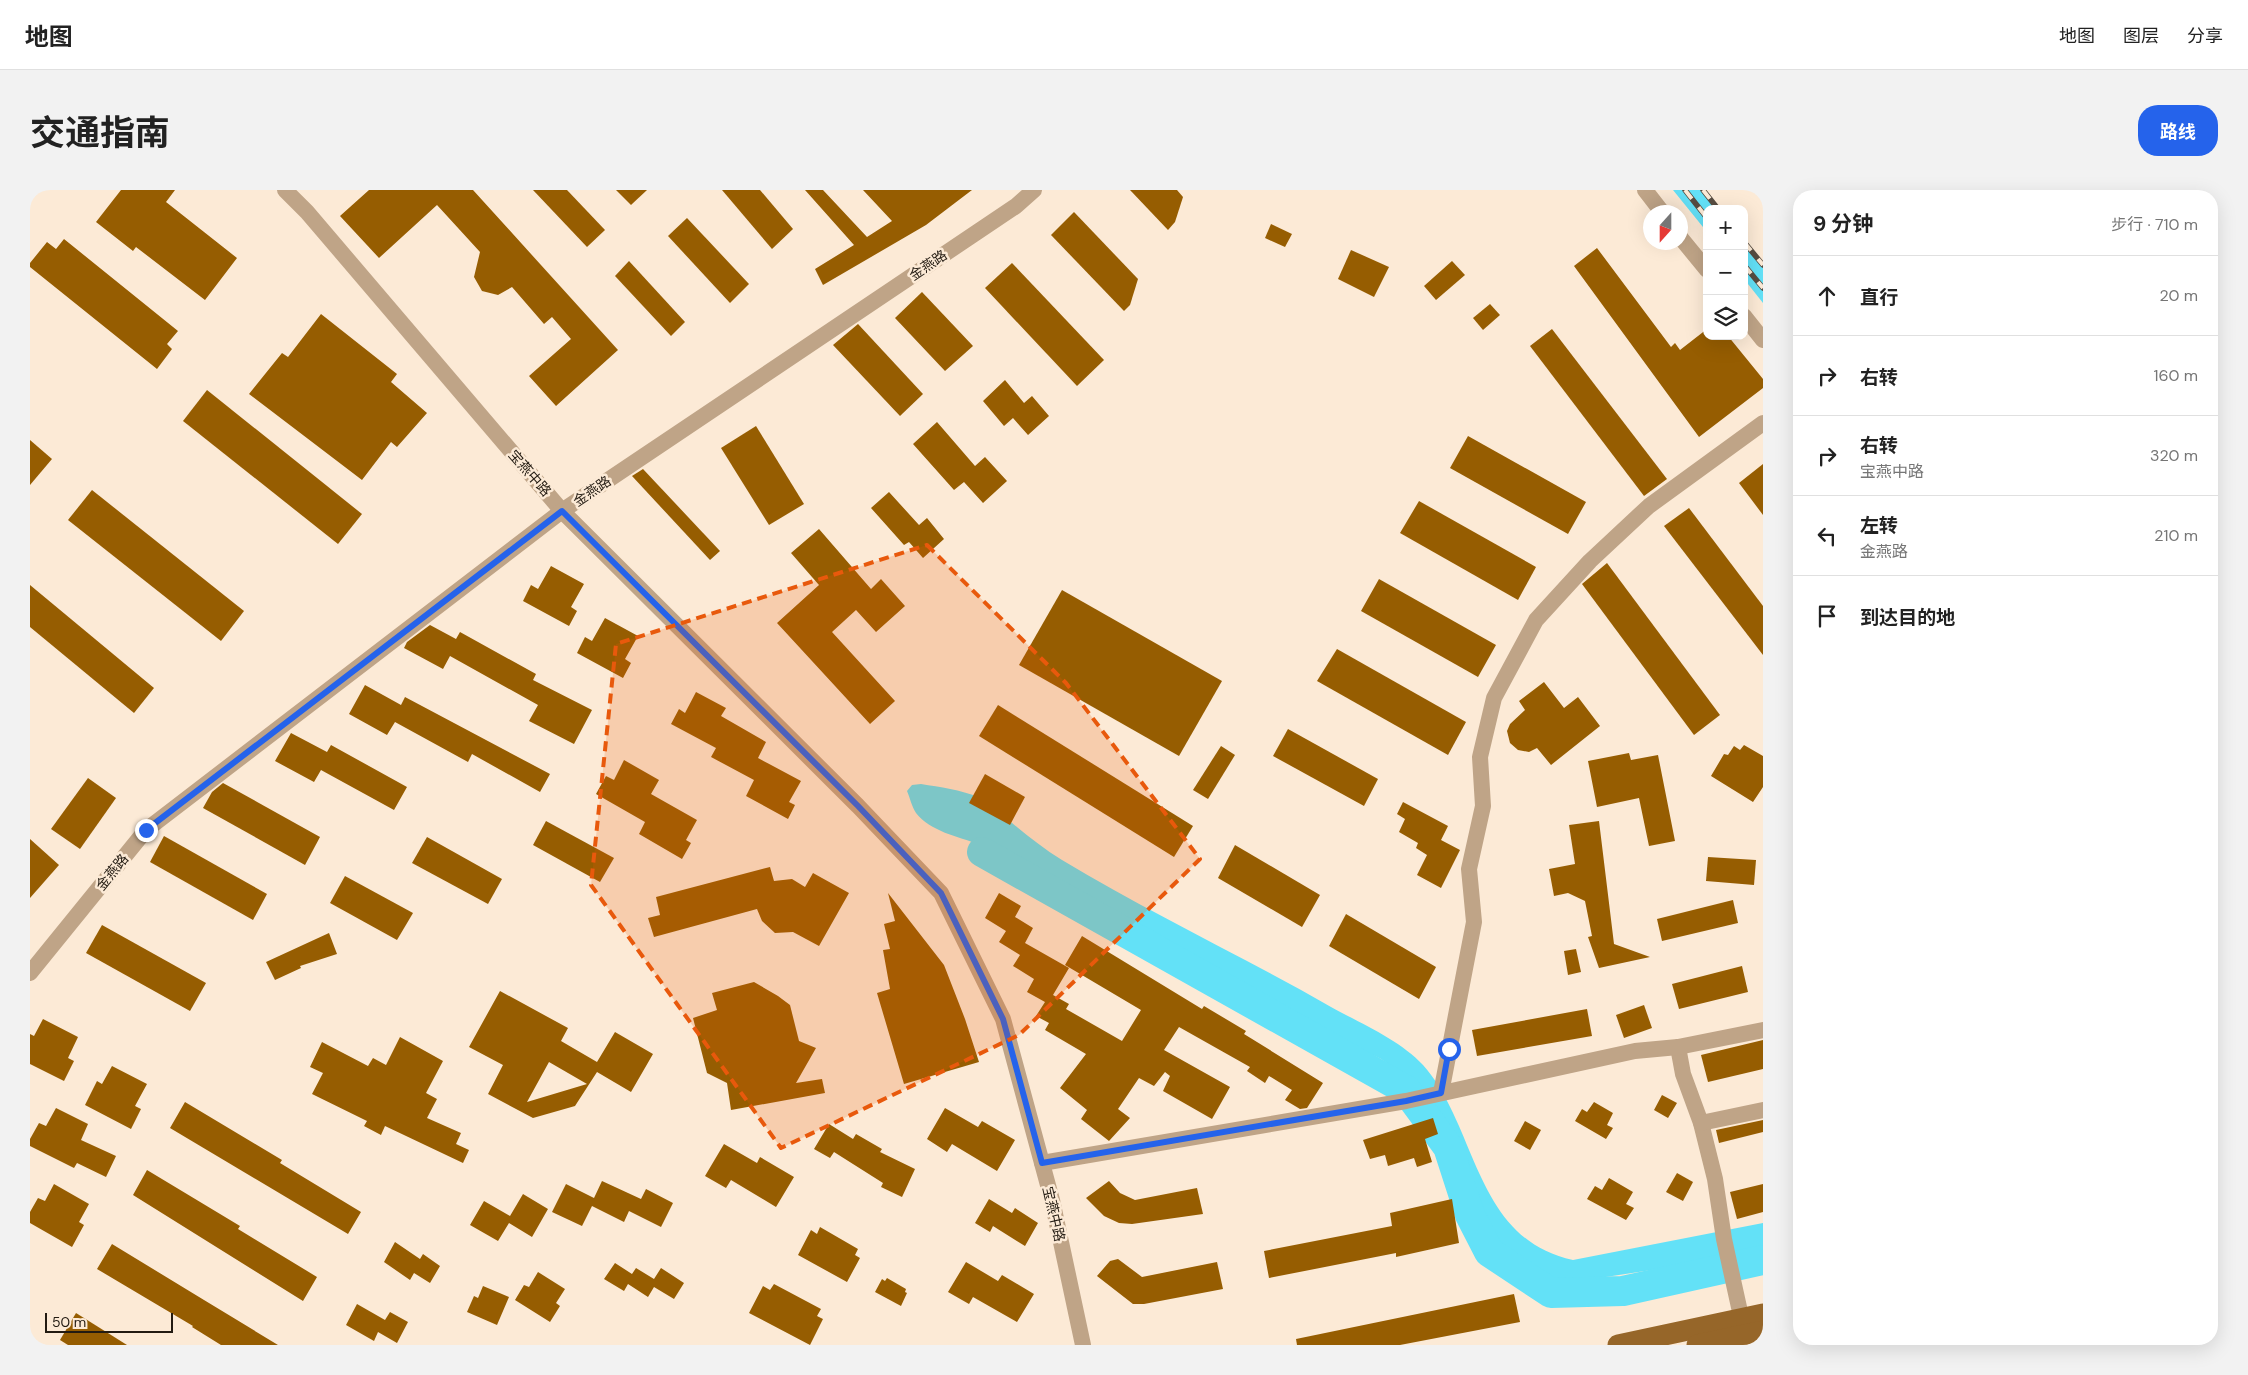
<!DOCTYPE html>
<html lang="zh">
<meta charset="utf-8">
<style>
body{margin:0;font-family:"DM Sans","Noto Sans SC",sans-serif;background:#f2f2f2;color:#222}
.controls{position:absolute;right:15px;top:15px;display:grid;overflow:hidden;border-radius:10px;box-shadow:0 5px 20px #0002}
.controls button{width:45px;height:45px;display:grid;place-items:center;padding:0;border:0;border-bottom:1px solid #e0e0e0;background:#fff;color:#222;font:25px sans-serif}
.compass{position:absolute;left:1613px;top:15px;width:45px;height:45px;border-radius:50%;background:#fff;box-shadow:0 5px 20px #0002;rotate:201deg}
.scale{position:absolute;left:15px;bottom:12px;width:128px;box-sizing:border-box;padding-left:5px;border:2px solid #231b12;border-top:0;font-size:14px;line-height:18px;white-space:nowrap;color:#231b12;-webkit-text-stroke:4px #fcead6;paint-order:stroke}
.stop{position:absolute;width:15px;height:15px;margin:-11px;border:4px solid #2563eb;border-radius:50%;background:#fff}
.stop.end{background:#2563eb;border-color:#fff;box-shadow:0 1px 5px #0008}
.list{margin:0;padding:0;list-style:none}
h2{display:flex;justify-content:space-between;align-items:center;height:65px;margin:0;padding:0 20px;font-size:21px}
h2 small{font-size:16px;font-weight:400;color:#767676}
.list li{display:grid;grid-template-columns:32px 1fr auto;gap:15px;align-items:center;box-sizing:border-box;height:80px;padding:0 20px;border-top:1px solid #e0e0e0}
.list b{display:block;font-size:19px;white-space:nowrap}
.list p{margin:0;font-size:16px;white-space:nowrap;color:#767676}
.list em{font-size:16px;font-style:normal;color:#767676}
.icon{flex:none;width:28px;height:28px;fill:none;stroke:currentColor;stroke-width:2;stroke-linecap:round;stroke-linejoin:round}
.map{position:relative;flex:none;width:1733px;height:1155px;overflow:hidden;border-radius:20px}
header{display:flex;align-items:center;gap:30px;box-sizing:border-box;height:70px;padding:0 25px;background:#fff;border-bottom:1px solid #e0e0e0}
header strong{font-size:24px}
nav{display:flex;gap:28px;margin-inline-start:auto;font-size:18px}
.intro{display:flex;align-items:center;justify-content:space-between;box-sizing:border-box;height:120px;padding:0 30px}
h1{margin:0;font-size:35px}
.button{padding:12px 22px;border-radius:20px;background:#2563eb;color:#fff;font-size:18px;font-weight:700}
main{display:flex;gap:30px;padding:0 30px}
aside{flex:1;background:#fff;border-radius:20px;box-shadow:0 5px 20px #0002}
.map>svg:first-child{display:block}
</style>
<header>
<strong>地图</strong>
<nav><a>地图</a><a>图层</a><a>分享</a></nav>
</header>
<div class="intro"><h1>交通指南</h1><a class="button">路线</a></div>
<main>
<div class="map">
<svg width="1733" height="1155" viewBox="0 0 1733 1155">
<rect width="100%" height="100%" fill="#fcead6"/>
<g fill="#63e1f7">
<path d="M 1643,0 L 1673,0 L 1688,19 L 1677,19 L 1677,42 Z"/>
<path d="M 1714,51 L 1733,74 L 1733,113 L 1714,89 Z"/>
<path d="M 891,594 C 910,597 931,600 948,607 C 960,612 972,624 982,633 C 998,646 1014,659 1032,670 C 1120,723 1212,766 1301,817 C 1330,833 1370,850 1393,875 C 1448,937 1444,1049 1543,1070 L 1733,1033 L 1733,1063 L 1556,1090 L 1525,1090 L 1505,1084 L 1485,1071 L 1455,1039 L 1441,1018 L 1421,980 L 1394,911 L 1370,882 L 1351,869 L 1230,810 L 949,654 C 928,647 900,641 886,623 C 882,617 880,608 877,601 L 882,595 Z"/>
</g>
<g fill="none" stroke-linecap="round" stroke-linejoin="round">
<path stroke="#63e1f7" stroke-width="30" d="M 952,662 L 1376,900 L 1418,957 L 1440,1025 L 1459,1062 L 1521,1103 L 1593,1101 L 1733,1070"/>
</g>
<g fill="#965d01" fill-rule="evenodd">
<path d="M 91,0 L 145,0 L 136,12 L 207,68 L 175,110 L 106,57 L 103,61 L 66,32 Z"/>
<path d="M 339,0 L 443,0 L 588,160 L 526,216 L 499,186 L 541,149 L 522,127 L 514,134 L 482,97 L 468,105 L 452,101 L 444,87 L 450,62 L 407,15 L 349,68 L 310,26 Z"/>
<path d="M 503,0 L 537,0 L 575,40 L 557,57 Z"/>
<path d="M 586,0 L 617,0 L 601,15 Z"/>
<path d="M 692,0 L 730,0 L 763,39 L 742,59 Z"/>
<path d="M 775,0 L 793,0 L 837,47 L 862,31 L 833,0 L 942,0 L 896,35 L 793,95 L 785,79 L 824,55 Z"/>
<path d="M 1100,0 L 1147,0 L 1153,7 L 1145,32 L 1138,40 Z"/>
<path d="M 1044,22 L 1108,89 L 1100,115 L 1094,121 L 1021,45 Z"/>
<path d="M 657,28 L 719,94 L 700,113 L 638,46 Z"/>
<path d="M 1241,34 L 1262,44 L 1255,57 L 1235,48 Z"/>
<path d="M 34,49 L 148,141 L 137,154 L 142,159 L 127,179 L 0,77 L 0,73 L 17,52 L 26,59 Z"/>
<path d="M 1567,58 L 1641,157 L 1645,153 L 1650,160 L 1677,139 L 1677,146 L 1698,146 L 1733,189 L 1733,198 L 1669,247 L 1544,76 Z"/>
<path d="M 1321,60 L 1359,77 L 1344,107 L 1308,89 Z"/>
<path d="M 599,71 L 655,132 L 641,146 L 585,86 Z"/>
<path d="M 1422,71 L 1435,85 L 1406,110 L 1394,96 Z"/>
<path d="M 982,73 L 1074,170 L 1047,196 L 955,98 Z"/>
<path d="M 892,102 L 943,156 L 915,181 L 865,128 Z"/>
<path d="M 1460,114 L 1470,125 L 1453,140 L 1443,128 Z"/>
<path d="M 291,124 L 367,184 L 361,192 L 397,223 L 367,257 L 361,252 L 332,290 L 219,204 L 252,163 L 258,167 Z"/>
<path d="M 828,134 L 893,204 L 870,226 L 803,155 Z"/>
<path d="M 1522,139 L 1637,289 L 1614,306 L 1500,156 Z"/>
<path d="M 975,190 L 994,213 L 1002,206 L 1019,226 L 998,245 L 983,228 L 974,236 L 953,211 Z"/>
<path d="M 177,200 L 332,324 L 308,354 L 153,231 Z"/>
<path d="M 907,232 L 945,276 L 955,267 L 977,291 L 953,313 L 934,292 L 924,300 L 883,254 Z"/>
<path d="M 726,236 L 774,314 L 739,335 L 691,258 Z"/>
<path d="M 1438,246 L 1556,312 L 1538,344 L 1420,278 Z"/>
<path d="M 0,250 L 22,269 L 0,295 Z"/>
<path d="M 1733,274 L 1733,325 L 1709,293 Z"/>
<path d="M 613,279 L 690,361 L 680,370 L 602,286 Z"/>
<path d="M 62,300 L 214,421 L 191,451 L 38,330 Z"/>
<path d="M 859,302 L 889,335 L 897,328 L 914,349 L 893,368 L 879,352 L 874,355 L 841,318 Z"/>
<path d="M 1389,311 L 1506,377 L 1488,410 L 1370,343 Z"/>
<path d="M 1659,318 L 1733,416 L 1733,465 L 1634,336 Z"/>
<path d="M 789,339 L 841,399 L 851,389 L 875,416 L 846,442 L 826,420 L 802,442 L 865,511 L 840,534 L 747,433 L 789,395 L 761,363 Z"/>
<path d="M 1577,373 L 1690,525 L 1664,545 L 1552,394 Z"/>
<path d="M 521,376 L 554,394 L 541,417 L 547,421 L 539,436 L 493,411 L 501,395 L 508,399 Z"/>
<path d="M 1349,389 L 1466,455 L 1448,487 L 1331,421 Z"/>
<path d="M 0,395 L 124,498 L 104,523 L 0,437 Z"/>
<path d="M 1032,400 L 1192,491 L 1149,566 L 989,475 Z"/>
<path d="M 575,428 L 608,446 L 595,469 L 601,473 L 593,488 L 547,463 L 555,447 L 562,451 Z"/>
<path d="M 400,435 L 426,449 L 430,442 L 506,484 L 503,490 L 562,520 L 544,554 L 499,531 L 508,515 L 420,466 L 413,479 L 374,458 L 377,452 Z"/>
<path d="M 1307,459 L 1436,532 L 1418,565 L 1287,491 Z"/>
<path d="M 1514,492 L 1534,518 L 1548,507 L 1570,536 L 1521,575 L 1507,558 L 1499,562 L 1488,560 L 1480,553 L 1477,541 L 1480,534 L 1495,520 L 1489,511 Z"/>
<path d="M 335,495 L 371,515 L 375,507 L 520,584 L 510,602 L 442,564 L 438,572 L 365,532 L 357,545 L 319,524 Z"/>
<path d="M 666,502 L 696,518 L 691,526 L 736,552 L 728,568 L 771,591 L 759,612 L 765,615 L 758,629 L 716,606 L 724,590 L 681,567 L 686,558 L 641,534 L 649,519 L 655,523 Z"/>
<path d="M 968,515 L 1163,636 L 1144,667 L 949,546 Z"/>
<path d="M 1258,539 L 1348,589 L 1334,616 L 1243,566 Z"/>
<path d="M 261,543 L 297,562 L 301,555 L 377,597 L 364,620 L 291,580 L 284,592 L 245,571 Z"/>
<path d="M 1714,555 L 1733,566 L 1733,597 L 1723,612 L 1681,586 L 1694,564 L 1698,565 L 1704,556 L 1710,560 Z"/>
<path d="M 1191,556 L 1205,565 L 1178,609 L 1163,600 Z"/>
<path d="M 1599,563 L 1601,570 L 1628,565 L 1645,651 L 1619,656 L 1609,608 L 1567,617 L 1558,571 Z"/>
<path d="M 594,570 L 629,590 L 621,604 L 667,630 L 656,650 L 661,653 L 652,669 L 609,644 L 615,632 L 566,604 L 576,586 L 584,590 Z"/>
<path d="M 955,584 L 995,607 L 980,635 L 939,613 Z"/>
<path d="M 58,588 L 86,608 L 50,659 L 21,639 Z"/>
<path d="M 193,593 L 290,647 L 275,675 L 173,618 L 182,602 Z"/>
<path d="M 1373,612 L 1418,636 L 1411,650 L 1430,660 L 1411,698 L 1387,685 L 1397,665 L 1386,658 L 1388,653 L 1369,642 L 1375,629 L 1367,624 Z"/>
<path d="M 516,631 L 584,668 L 570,692 L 503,655 Z"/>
<path d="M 1569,631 L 1584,754 L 1620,767 L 1569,778 L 1558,747 L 1562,746 L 1555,711 L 1538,703 L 1524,706 L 1519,679 L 1545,674 L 1539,635 Z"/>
<path d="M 134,646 L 237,704 L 223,730 L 120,672 Z"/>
<path d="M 397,647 L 472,689 L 458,714 L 382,673 Z"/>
<path d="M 0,649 L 29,675 L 0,708 Z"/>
<path d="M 1205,655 L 1290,705 L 1272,737 L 1188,688 Z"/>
<path d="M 1678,667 L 1726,670 L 1724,695 L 1676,691 Z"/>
<path d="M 740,677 L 744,691 L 762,689 L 775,697 L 783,683 L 819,703 L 789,756 L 763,742 L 745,743 L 732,731 L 727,719 L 624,747 L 618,728 L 630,725 L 626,707 Z"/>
<path d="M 315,686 L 383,723 L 367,750 L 300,713 Z"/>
<path d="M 858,703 L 914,775 L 935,829 L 949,872 L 874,894 L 847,803 L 860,799 L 853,760 L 860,759 L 854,734 L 865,731 Z"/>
<path d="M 969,703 L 991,716 L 985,727 L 1003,738 L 995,753 L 1039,778 L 1023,805 L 1039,814 L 1036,819 L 1092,851 L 1111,820 L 1035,775 L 1052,746 L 1172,819 L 1174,816 L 1216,841 L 1214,844 L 1293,893 L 1277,918 L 1270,919 L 1255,910 L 1262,900 L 1239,886 L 1235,893 L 1217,881 L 1220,877 L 1149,837 L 1134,860 L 1200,897 L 1182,929 L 1133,901 L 1140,886 L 1135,882 L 1124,896 L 1109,888 L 1088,919 L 1100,928 L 1079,951 L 1051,929 L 1057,920 L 1030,898 L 1056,864 L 1015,840 L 1019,833 L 1006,826 L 1015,812 L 997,802 L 1004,789 L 983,776 L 990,765 L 969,752 L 976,741 L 955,728 Z"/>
<path d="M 1703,710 L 1708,733 L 1632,751 L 1627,729 Z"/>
<path d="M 1316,724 L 1406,777 L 1389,809 L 1299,756 Z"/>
<path d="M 72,735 L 176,793 L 160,821 L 56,763 Z"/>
<path d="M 299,743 L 307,764 L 270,776 L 271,778 L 245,790 L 236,772 Z"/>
<path d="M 1546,759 L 1551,782 L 1538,785 L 1534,761 Z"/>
<path d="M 1712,776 L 1718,802 L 1649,819 L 1642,794 Z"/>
<path d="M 724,792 L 748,806 L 760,815 L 769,851 L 786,858 L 766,893 L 792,889 L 795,903 L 701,920 L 697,893 L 677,883 L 663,828 L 687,820 L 682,803 Z"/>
<path d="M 470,801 L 538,838 L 531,851 L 567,872 L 585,842 L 623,864 L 601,902 L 567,882 L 545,916 L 503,928 L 458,904 L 473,875 L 439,857 ZM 519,872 L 557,894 L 497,912 Z"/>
<path d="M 1614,815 L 1622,838 L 1594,848 L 1586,825 Z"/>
<path d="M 1557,819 L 1562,846 L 1447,866 L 1442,840 Z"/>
<path d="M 13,829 L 48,847 L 38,868 L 44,871 L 34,891 L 0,874 L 0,844 L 4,846 Z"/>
<path d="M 370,847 L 413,871 L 396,903 L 407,909 L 397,928 L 431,943 L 426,954 L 439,960 L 433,973 L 355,936 L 351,945 L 334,936 L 337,931 L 282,904 L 293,883 L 280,877 L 292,852 L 338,876 L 343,868 L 356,875 Z"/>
<path d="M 1733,850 L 1733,879 L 1678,892 L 1671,865 Z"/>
<path d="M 82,876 L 117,894 L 105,916 L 111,919 L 101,939 L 55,915 L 67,891 L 72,894 Z"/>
<path d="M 1632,905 L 1647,913 L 1638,928 L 1624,920 Z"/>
<path d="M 155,912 L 252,970 L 250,973 L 331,1022 L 318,1044 L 140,938 Z"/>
<path d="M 1564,912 L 1583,923 L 1577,935 L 1583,938 L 1576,949 L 1545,931 L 1552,919 L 1557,922 Z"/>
<path d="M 26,918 L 58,934 L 51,950 L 86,966 L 76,987 L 47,973 L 44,978 L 0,956 L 0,949 L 9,933 L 16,936 Z"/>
<path d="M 915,918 L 948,937 L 952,931 L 985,950 L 967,981 L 922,954 L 917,962 L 897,949 Z"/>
<path d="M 1403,928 L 1408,944 L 1395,949 L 1402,972 L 1387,977 L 1384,968 L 1358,976 L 1355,965 L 1340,969 L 1333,950 Z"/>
<path d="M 1733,930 L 1733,942 L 1689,953 L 1686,940 Z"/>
<path d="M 1495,931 L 1511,940 L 1500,960 L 1484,951 Z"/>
<path d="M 799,934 L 823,949 L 826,944 L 852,959 L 850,962 L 885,979 L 872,1007 L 851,997 L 853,993 L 804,962 L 800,968 L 784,959 Z"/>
<path d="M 694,954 L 727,973 L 730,967 L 764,987 L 746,1017 L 701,990 L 696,998 L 675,986 Z"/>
<path d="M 117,980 L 210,1036 L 208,1039 L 287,1087 L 273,1111 L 103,1005 Z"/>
<path d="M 1647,983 L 1663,992 L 1653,1011 L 1636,1002 Z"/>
<path d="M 1579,988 L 1603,1002 L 1596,1014 L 1604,1018 L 1596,1030 L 1557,1009 L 1565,996 L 1572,1000 Z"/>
<path d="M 572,991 L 611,1009 L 616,999 L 643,1013 L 631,1037 L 599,1021 L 594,1032 L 562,1016 L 552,1036 L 522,1022 L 536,994 L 564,1008 Z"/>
<path d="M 1079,991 L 1090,1003 L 1105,1010 L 1167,998 L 1173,1024 L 1102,1034 L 1089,1033 L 1074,1026 L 1056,1008 Z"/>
<path d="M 24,994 L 59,1014 L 49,1032 L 54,1035 L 42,1057 L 0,1033 L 0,1022 L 8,1008 L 15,1011 Z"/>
<path d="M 1733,994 L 1733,1022 L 1707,1029 L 1700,1002 Z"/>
<path d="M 493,1004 L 518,1019 L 502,1047 L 479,1033 L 468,1051 L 440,1035 L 454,1011 L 480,1026 Z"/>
<path d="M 959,1009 L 982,1023 L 985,1018 L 1008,1033 L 995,1056 L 963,1036 L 960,1042 L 945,1033 Z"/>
<path d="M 1422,1009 L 1429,1053 L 1366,1067 L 1366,1063 L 1239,1088 L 1234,1061 L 1362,1036 L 1360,1023 Z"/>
<path d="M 790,1037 L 828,1059 L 825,1065 L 830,1068 L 817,1092 L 768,1065 L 781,1040 L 787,1044 Z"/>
<path d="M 365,1052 L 390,1069 L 393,1064 L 410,1076 L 400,1093 L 384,1083 L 380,1090 L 354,1072 Z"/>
<path d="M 82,1054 L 174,1110 L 248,1155 L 191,1155 L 162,1137 L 163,1136 L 67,1079 Z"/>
<path d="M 1088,1069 L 1112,1087 L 1187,1072 L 1193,1099 L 1114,1114 L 1103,1114 L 1067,1086 L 1080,1071 Z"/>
<path d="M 936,1072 L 968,1091 L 972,1085 L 1004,1104 L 987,1132 L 943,1107 L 939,1114 L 918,1102 Z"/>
<path d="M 585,1073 L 602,1084 L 606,1078 L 624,1089 L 631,1078 L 654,1093 L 644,1109 L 624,1097 L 618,1107 L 598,1094 L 594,1101 L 574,1089 Z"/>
<path d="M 508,1082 L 535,1099 L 526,1113 L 530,1116 L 520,1132 L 485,1110 L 494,1095 L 499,1097 Z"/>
<path d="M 857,1088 L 876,1099 L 875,1102 L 877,1103 L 871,1116 L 845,1102 L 852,1089 L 855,1091 Z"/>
<path d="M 744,1094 L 791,1119 L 787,1126 L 793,1129 L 780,1155 L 719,1123 L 733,1096 L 740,1100 Z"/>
<path d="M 453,1096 L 479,1107 L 467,1135 L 437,1122 L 444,1106 L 448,1108 Z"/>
<path d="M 1484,1104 L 1490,1132 L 1370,1155 L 1267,1155 L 1266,1149 Z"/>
<path d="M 327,1114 L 355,1130 L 360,1122 L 378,1132 L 367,1153 L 348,1142 L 344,1151 L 316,1135 Z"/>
<path d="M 46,1123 L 97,1155 L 38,1155 L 30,1150 Z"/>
</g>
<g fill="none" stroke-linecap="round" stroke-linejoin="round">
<g stroke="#bfa487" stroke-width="16">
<path d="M 255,0 L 277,22 L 532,321 L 828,616 L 911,703 L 973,829 L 1022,1010 L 1053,1155"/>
<path d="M 1615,0 L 1632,22"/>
<path d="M 1650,47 L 1677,80"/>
<path d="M 1714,126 L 1733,150"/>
<path d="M 0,783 L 116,640 L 532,321 L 986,16 L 1004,0"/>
<path d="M 1648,857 L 1653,884 L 1671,933 L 1685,989 L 1694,1049 L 1714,1140"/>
<path d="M 1411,903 L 1444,732 L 1439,679 L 1453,616 L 1450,567 L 1464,508 L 1506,430 L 1560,371 L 1619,316 L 1733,233"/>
<path d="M 1671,933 L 1733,920"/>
<path d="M 1012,973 L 1376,911 L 1605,861 L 1648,857 L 1733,840"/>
</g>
<g stroke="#966629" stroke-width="21">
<path d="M 1588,1155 L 1733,1124"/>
<path d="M 1667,1155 L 1733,1141"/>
</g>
<defs>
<g id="rail">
<path d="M 1655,0 L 1677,28"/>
<path d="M 1673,0 L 1688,19"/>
<path d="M 1714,52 L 1733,75"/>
<path d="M 1714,75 L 1733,98"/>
</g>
</defs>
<use href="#rail" stroke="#574c41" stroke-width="5.5"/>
<use href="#rail" stroke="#fcead6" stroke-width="4" stroke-dasharray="11" stroke-linecap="butt"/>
</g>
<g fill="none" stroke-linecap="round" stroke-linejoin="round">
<path stroke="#2563eb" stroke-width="6" d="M 116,640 L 532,321 L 828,616 L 911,703 L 973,829 L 1012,973 L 1376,911 L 1411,903 L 1419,859"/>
</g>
<path fill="#e8590c" fill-opacity="0.2" stroke="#e8590c" stroke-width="4" stroke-dasharray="10 6" stroke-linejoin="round" d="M 897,355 L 1036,493 L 1170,669 L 989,845 L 751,958 L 561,695 L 586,454 Z"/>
<g text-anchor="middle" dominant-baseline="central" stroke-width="5" stroke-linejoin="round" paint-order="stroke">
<g font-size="14" fill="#231b12" stroke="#fcead6">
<text transform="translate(898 75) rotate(-34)">金燕路</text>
<text transform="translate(500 283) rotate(49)">宝燕中路</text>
<text transform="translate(562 301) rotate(-34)">金燕路</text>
<text transform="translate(82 682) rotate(-51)">金燕路</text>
<text transform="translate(1024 1024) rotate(77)">宝燕中路</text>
</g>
</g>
</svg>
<div class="controls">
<button>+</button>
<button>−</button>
<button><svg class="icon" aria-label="layers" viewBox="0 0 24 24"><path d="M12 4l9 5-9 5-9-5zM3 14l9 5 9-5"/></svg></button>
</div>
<svg class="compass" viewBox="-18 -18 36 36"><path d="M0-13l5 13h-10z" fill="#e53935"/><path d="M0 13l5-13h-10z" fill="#767676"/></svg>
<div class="scale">50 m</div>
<div class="stop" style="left:1419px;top:859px"></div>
<div class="stop end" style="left:116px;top:640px"></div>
</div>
<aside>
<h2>9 分钟<small>步行 · 710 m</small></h2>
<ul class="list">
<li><svg class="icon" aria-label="ahead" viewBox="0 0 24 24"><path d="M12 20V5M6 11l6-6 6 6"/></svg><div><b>直行</b></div><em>20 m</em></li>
<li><svg class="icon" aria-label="right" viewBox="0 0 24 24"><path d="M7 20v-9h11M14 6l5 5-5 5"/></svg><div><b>右转</b></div><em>160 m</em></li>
<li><svg class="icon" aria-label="right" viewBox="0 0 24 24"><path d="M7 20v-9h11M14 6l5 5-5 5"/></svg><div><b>右转</b><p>宝燕中路</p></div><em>320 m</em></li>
<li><svg class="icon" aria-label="left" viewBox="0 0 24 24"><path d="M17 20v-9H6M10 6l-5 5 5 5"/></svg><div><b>左转</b><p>金燕路</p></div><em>210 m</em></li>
<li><svg class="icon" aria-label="arrive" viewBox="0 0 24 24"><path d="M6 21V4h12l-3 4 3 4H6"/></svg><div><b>到达目的地</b></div></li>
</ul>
</aside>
</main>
